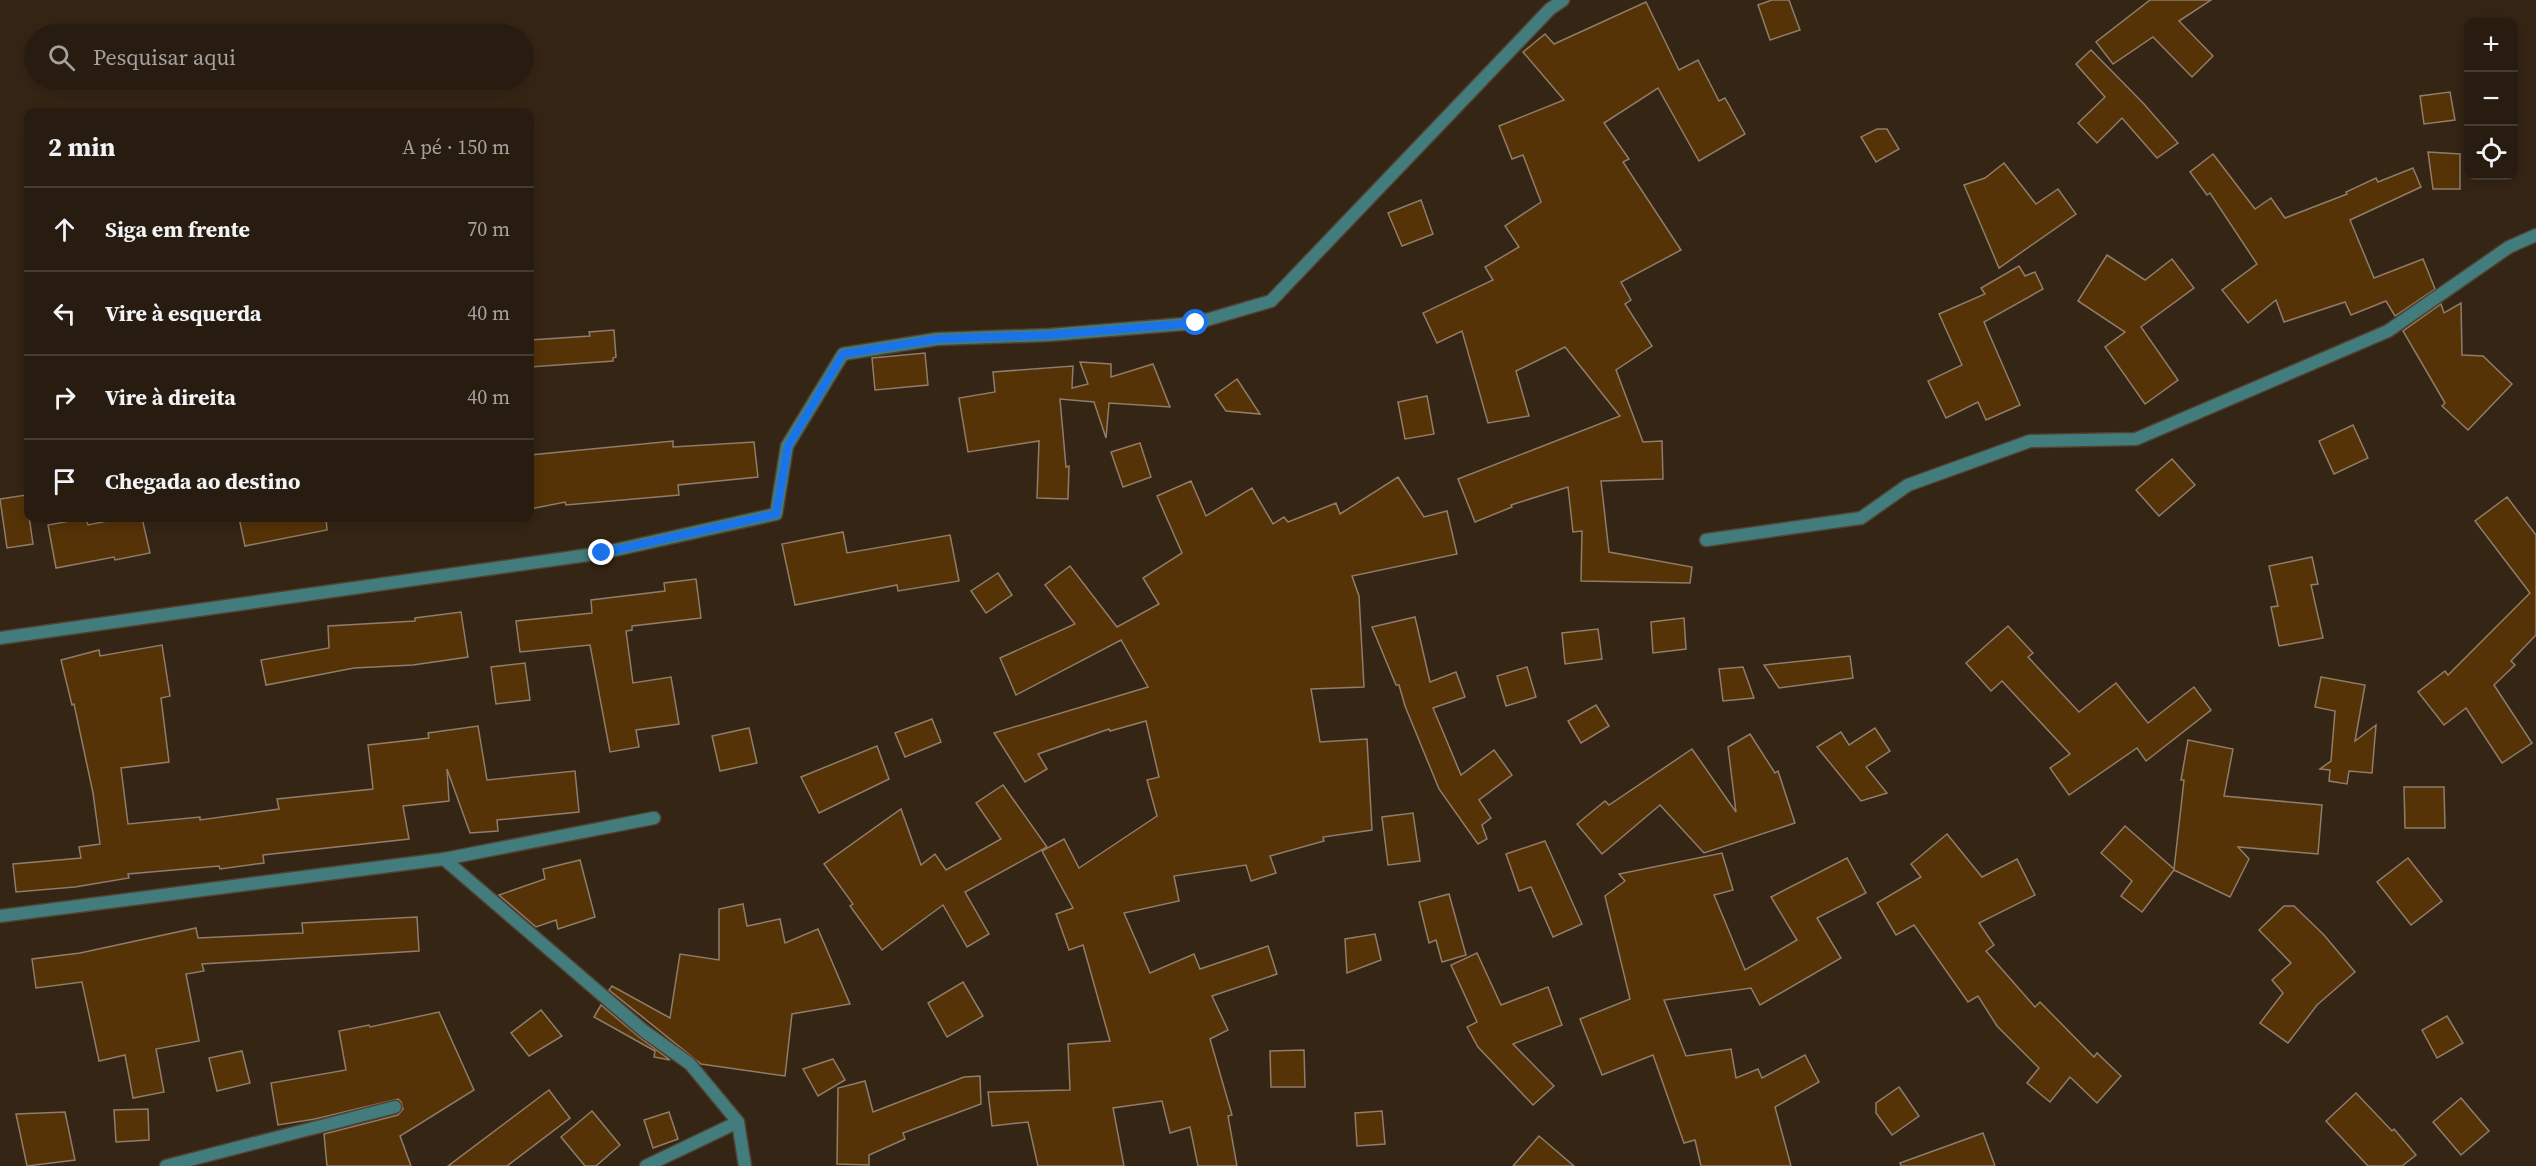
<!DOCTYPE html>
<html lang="pt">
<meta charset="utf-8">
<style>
body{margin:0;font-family:"Source Serif 4",serif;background:#302519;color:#f1f3f6}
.controls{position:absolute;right:18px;top:18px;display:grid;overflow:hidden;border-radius:12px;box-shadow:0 3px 15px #0003}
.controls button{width:54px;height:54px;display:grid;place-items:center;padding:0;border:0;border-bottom:2px solid #443a30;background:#281c10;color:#f1f3f6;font:30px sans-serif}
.stop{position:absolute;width:18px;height:18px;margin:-14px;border:4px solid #1a73e8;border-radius:50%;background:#fff}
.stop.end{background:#1a73e8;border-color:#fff;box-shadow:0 2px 6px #0008}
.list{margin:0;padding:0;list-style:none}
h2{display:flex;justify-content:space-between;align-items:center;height:78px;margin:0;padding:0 24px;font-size:26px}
h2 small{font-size:20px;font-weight:400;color:#a5a19f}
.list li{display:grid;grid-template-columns:39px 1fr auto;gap:18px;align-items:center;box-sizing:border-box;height:84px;padding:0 24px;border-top:2px solid #443a30}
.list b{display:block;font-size:22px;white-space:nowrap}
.list em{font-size:20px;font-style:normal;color:#a5a19f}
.icon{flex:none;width:33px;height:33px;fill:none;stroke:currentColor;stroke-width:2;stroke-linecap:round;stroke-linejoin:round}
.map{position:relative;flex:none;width:2536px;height:1166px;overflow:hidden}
.search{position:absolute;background:#281c10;box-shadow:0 3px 15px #0003;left:24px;top:24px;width:510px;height:66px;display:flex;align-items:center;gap:15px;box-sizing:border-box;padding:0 21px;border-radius:33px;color:#a5a19f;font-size:22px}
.panel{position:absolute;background:#281c10;box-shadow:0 3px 15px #0003;left:24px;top:108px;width:510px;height:414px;border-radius:12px}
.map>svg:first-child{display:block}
</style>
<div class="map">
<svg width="2536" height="1166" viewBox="0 0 2536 1166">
<rect width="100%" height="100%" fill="#352515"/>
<g fill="#563307" stroke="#8f7c69" stroke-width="1.5">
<path d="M 1772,0 L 1789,0 L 1800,30 L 1770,40 L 1758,5 Z"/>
<path d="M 2150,0 L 2211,0 L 2179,21 L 2213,56 L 2192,77 L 2153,37 L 2113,64 L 2096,42 Z"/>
<path d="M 1646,2 L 1679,70 L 1698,60 L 1719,101 L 1725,98 L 1745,134 L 1699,161 L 1658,88 L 1604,123 L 1629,159 L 1623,162 L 1681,250 L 1621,282 L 1631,300 L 1625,304 L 1652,346 L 1616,370 L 1643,442 L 1662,441 L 1663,479 L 1601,481 L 1609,552 L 1692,567 L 1690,583 L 1581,581 L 1582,531 L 1573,532 L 1568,487 L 1511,505 L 1512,507 L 1475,522 L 1458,479 L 1620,416 L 1565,347 L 1516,371 L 1529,416 L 1488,423 L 1462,331 L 1437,343 L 1423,313 L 1493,280 L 1485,267 L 1519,247 L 1505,226 L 1541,202 L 1523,155 L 1512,159 L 1499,126 L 1564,100 L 1523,52 L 1545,34 L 1554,44 Z"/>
<path d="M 2091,50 L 2144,104 L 2178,143 L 2157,158 L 2122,118 L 2097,143 L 2078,123 L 2105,97 L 2076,64 Z"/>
<path d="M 2450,92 L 2455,120 L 2424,124 L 2420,96 Z"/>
<path d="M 1877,129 L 1887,129 L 1899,149 L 1876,162 L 1861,137 Z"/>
<path d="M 2428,152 L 2460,154 L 2460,189 L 2433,189 Z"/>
<path d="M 2213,154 L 2255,209 L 2271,198 L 2285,218 L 2347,194 L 2346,192 L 2376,178 L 2378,182 L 2413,168 L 2421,187 L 2350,220 L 2374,278 L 2423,259 L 2435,289 L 2395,316 L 2386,301 L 2351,315 L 2345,302 L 2284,322 L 2276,300 L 2248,323 L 2222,290 L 2257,264 L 2210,193 L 2207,195 L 2190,172 Z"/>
<path d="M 2004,163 L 2036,204 L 2058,189 L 2076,214 L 1999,268 L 1964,185 L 1985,178 Z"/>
<path d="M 1421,200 L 1433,234 L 1402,246 L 1388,213 Z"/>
<path d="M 2107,255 L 2145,280 L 2172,259 L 2194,288 L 2141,327 L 2178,380 L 2145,404 L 2105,347 L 2125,332 L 2078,301 Z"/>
<path d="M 2019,266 L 2025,276 L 2035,272 L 2043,289 L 1984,322 L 2020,405 L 1986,420 L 1978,402 L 1946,418 L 1928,381 L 1962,365 L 1939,314 L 1985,294 L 1981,288 Z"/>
<path d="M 2461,303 L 2462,355 L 2483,356 L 2512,384 L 2468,430 L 2442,406 L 2445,403 L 2403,331 L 2441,304 L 2444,313 Z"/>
<path d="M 614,330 L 616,357 L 613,358 L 613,361 L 530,367 L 530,340 L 590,336 L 589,332 Z"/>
<path d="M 925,353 L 928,385 L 875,390 L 872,358 Z"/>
<path d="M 1080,362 L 1111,364 L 1111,377 L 1153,364 L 1170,407 L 1109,403 L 1106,438 L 1094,402 L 1060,399 L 1066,467 L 1069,466 L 1068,499 L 1037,498 L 1039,441 L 968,452 L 959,398 L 995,392 L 993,372 L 1073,366 L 1072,388 L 1088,384 Z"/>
<path d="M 1237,379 L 1260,414 L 1226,411 L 1215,395 Z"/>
<path d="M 1427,396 L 1434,434 L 1405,439 L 1398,402 Z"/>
<path d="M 2353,425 L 2368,458 L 2334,474 L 2319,441 Z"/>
<path d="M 673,441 L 673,447 L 754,442 L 758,477 L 678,485 L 679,495 L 566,505 L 565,502 L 530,509 L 530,455 Z"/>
<path d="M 1140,443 L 1151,477 L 1123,487 L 1111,452 Z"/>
<path d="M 2172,459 L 2195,485 L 2159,516 L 2136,490 Z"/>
<path d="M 1398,477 L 1424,517 L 1447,511 L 1457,554 L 1352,576 L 1359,596 L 1364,687 L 1311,689 L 1320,742 L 1367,739 L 1372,830 L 1323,837 L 1324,841 L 1270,856 L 1276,873 L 1251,881 L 1246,865 L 1174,876 L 1179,901 L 1124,913 L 1150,973 L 1194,954 L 1200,969 L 1268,946 L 1277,974 L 1212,996 L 1228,1030 L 1210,1039 L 1232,1115 L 1228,1116 L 1237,1166 L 1198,1166 L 1190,1127 L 1170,1133 L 1162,1101 L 1113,1108 L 1124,1166 L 1038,1166 L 1028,1122 L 992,1126 L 988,1092 L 1070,1090 L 1068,1044 L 1110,1041 L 1083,945 L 1069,950 L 1056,914 L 1073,908 L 1042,851 L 1064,839 L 1079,868 L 1157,816 L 1147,780 L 1159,777 L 1146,721 L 1110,731 L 1109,729 L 1038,754 L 1047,769 L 1025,782 L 994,733 L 1148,687 L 1121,640 L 1016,695 L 1000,658 L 1075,624 L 1045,585 L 1070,566 L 1117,627 L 1159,604 L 1143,578 L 1182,553 L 1157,496 L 1191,481 L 1206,516 L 1252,488 L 1273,524 L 1284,517 L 1288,522 L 1336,503 L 1340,514 Z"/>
<path d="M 26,495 L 33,544 L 7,548 L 0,499 Z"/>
<path d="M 2507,497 L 2536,535 L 2536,635 L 2511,661 L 2515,665 L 2494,685 L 2532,743 L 2502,763 L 2466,708 L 2444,725 L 2418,692 L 2445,671 L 2448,675 L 2530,593 L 2475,521 Z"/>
<path d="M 86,518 L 88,525 L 122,518 L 142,518 L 150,553 L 115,560 L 114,557 L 56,568 L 48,525 Z"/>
<path d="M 239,518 L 326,518 L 327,530 L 245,546 Z"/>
<path d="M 843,532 L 847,553 L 950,535 L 959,581 L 898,591 L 897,585 L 795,605 L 782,544 Z"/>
<path d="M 2312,557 L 2318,584 L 2311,585 L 2323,638 L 2279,646 L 2271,607 L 2278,606 L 2269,566 Z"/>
<path d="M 998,573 L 1012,595 L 986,613 L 971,591 Z"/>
<path d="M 696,579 L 701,618 L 632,626 L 632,630 L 626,631 L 633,683 L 671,677 L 679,724 L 636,730 L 639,747 L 610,752 L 590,645 L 520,652 L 516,621 L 592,613 L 591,600 L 665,591 L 664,583 Z"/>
<path d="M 461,612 L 468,657 L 413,665 L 354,668 L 266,685 L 261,660 L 329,648 L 328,626 L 415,621 L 415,618 Z"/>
<path d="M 1415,617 L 1430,682 L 1456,672 L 1465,697 L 1433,708 L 1461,775 L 1494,750 L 1512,775 L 1479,800 L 1491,818 L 1482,825 L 1487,839 L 1478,844 L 1439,789 L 1405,706 L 1399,685 L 1396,685 L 1372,627 Z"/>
<path d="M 1684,618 L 1686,649 L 1653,653 L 1651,622 Z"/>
<path d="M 2008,626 L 2033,653 L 2028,657 L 2079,712 L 2116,683 L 2148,723 L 2194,687 L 2211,710 L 2146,761 L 2137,748 L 2069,795 L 2050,768 L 2070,754 L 2002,681 L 1991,691 L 1966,663 Z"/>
<path d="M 1598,629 L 1602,659 L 1565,664 L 1562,633 Z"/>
<path d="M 162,645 L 170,696 L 161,698 L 169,762 L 121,768 L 128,824 L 200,817 L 200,820 L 279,809 L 277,799 L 373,789 L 368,745 L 429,738 L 428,733 L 478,726 L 487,780 L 575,771 L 579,812 L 497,820 L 498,831 L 470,833 L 447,769 L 449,801 L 403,806 L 409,839 L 263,855 L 264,863 L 220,869 L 219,866 L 128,874 L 129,878 L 75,887 L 16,892 L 13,864 L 81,858 L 79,847 L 100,844 L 93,793 L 74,704 L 72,705 L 61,660 L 99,650 L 100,656 Z"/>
<path d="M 1850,656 L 1853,678 L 1779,688 L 1764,665 Z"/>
<path d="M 525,663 L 530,700 L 496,704 L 491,667 Z"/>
<path d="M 1527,667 L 1536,697 L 1506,706 L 1497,676 Z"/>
<path d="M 1743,667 L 1754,698 L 1723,701 L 1719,669 Z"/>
<path d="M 2321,677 L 2365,685 L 2355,741 L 2376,725 L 2372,773 L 2349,771 L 2347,784 L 2329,781 L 2330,770 L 2320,769 L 2331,761 L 2335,711 L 2315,707 Z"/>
<path d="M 1596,705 L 1609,726 L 1581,743 L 1568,721 Z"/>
<path d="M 932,719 L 941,742 L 905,757 L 895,733 Z"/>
<path d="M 749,728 L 757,763 L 720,771 L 712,736 Z"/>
<path d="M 1875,728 L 1890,751 L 1866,767 L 1887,793 L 1861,801 L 1817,747 L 1841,732 L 1849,745 Z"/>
<path d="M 1750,734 L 1775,773 L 1778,771 L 1795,823 L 1704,853 L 1660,805 L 1602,854 L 1577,824 L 1605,801 L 1609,805 L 1692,749 L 1736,812 L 1728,747 Z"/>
<path d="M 2188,740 L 2233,749 L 2224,796 L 2322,805 L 2318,854 L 2238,847 L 2249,859 L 2230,897 L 2174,870 L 2142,912 L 2121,896 L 2132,881 L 2101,853 L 2125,826 L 2174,869 L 2184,780 L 2181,780 Z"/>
<path d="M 877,746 L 889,779 L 819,813 L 801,777 Z"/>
<path d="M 1003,785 L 1047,847 L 965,892 L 989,934 L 967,947 L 943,905 L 882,950 L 850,906 L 853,904 L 824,864 L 901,809 L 921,865 L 935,854 L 946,870 L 1001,839 L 976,803 Z"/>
<path d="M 2404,787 L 2444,787 L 2445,828 L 2405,828 Z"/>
<path d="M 1413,813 L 1420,861 L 1388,865 L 1382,817 Z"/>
<path d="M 1947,834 L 1982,877 L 2017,859 L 2035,895 L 1979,923 L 1994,945 L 1986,951 L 2035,1007 L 2040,1002 L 2094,1057 L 2097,1053 L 2121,1076 L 2097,1103 L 2070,1077 L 2050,1102 L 2027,1083 L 2039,1068 L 1997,1026 L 1978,996 L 1968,1002 L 1914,925 L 1896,935 L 1877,903 L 1921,877 L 1911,864 Z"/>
<path d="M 1545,841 L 1582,924 L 1553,937 L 1531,887 L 1519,891 L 1506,854 Z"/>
<path d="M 1722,853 L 1733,890 L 1714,895 L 1745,970 L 1797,940 L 1771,897 L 1847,858 L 1866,893 L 1817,918 L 1841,958 L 1760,1005 L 1751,988 L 1664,1000 L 1686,1056 L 1731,1049 L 1736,1078 L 1758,1069 L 1762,1078 L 1805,1055 L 1819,1082 L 1775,1107 L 1791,1166 L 1701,1166 L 1695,1140 L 1684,1143 L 1653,1055 L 1602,1075 L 1580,1019 L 1630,999 L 1605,896 L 1625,881 L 1619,874 Z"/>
<path d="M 2408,858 L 2442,901 L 2411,925 L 2377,882 Z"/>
<path d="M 580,860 L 595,917 L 558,929 L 556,920 L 536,927 L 499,895 L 545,879 L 543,869 Z"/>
<path d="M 1449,894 L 1466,955 L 1442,962 L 1436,940 L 1429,943 L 1419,902 Z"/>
<path d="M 743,904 L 747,926 L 780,919 L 785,943 L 818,929 L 850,1004 L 792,1014 L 785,1076 L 701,1064 L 609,990 L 612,986 L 670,1018 L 680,954 L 719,960 L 719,909 Z"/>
<path d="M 2284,906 L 2294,906 L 2324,935 L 2355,972 L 2317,1005 L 2288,1043 L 2260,1023 L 2283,993 L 2272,980 L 2291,963 L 2259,930 Z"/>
<path d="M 417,917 L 419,951 L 202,964 L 204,971 L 186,974 L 199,1041 L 156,1049 L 164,1092 L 133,1098 L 125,1055 L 99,1061 L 82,982 L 36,988 L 32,959 L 80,953 L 196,928 L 198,938 L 303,933 L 302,923 Z"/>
<path d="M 1375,934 L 1381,960 L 1347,973 L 1345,939 Z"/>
<path d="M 1477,953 L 1501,1005 L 1548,987 L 1562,1025 L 1513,1044 L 1554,1086 L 1533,1105 L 1478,1047 L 1467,1027 L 1477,1022 L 1451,965 Z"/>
<path d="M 963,982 L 983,1016 L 947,1037 L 928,1003 Z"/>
<path d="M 601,1005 L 639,1037 L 670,1060 L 654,1057 L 655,1051 L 594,1017 Z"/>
<path d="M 541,1010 L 562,1036 L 529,1056 L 511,1033 Z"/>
<path d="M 439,1012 L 474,1090 L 400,1136 L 411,1166 L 327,1166 L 324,1134 L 398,1115 L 403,1109 L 401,1102 L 398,1099 L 315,1119 L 278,1125 L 271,1083 L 346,1070 L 339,1031 L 369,1025 L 370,1027 Z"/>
<path d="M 2447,1016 L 2463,1043 L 2437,1058 L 2422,1030 Z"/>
<path d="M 1304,1050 L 1305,1087 L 1271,1087 L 1270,1051 Z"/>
<path d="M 242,1051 L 250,1083 L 217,1091 L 209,1058 Z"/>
<path d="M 833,1059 L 845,1080 L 818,1096 L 803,1069 Z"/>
<path d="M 980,1076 L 981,1104 L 903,1133 L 905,1139 L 869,1155 L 869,1165 L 837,1164 L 838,1088 L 865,1081 L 873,1112 L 964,1077 Z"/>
<path d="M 1899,1087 L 1919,1116 L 1892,1135 L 1876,1113 L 1876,1103 Z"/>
<path d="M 549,1090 L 570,1118 L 507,1166 L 448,1166 Z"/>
<path d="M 2356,1093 L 2392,1131 L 2394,1129 L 2416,1155 L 2402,1166 L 2368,1166 L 2326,1121 Z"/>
<path d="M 2461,1098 L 2489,1131 L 2461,1155 L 2433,1122 Z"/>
<path d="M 148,1109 L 149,1140 L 116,1142 L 114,1110 Z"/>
<path d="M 592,1111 L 620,1145 L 596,1166 L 585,1166 L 561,1137 Z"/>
<path d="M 1382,1111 L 1385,1144 L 1357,1146 L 1355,1113 Z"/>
<path d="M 65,1112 L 75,1160 L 27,1166 L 16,1114 Z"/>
<path d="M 669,1112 L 678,1139 L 653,1148 L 644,1120 Z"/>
<path d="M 1983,1133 L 1995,1166 L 1901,1166 L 1900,1163 Z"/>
<path d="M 1539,1136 L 1574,1166 L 1513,1166 Z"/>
</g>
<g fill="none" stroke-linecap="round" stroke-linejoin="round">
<defs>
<g id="minor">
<path d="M 1706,540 L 1861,518 L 1908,485 L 2030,441 L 2136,439 L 2388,331 L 2509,247 L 2536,235"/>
<path d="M 0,638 L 602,553 L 776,514 L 787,446 L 843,354 L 937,339 L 1049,335 L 1196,323 L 1271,301 L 1550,9 L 1563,0"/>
<path d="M 444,859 L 644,1031 L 690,1064 L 738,1122 L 745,1166"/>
<path d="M 0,916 L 444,859 L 654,818"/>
<path d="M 166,1166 L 395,1107"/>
<path d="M 646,1166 L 738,1122"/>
</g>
</defs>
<use href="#minor" stroke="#514233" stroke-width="15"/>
<use href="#minor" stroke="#437c7c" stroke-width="12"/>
</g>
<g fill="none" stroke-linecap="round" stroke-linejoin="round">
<path stroke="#1a73e8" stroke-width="8" d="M 602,553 L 776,514 L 788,446 L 843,354 L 937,339 L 1049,335 L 1196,323"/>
</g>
</svg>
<div class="controls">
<button>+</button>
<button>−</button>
<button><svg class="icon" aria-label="locate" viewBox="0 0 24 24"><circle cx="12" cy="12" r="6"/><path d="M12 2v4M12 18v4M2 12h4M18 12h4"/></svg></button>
</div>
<div class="stop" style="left:1196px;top:323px"></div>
<div class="stop end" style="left:602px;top:553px"></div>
<div class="search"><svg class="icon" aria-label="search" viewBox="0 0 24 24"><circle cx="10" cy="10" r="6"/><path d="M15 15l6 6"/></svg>Pesquisar aqui</div>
<section class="panel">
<h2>2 min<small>A pé · 150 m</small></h2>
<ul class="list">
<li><svg class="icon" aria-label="ahead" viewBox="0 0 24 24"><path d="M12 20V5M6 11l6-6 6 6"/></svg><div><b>Siga em frente</b></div><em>70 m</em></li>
<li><svg class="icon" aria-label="left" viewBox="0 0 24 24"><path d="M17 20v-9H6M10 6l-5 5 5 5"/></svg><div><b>Vire à esquerda</b></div><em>40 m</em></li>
<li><svg class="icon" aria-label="right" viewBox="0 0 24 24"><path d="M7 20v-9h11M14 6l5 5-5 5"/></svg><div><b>Vire à direita</b></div><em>40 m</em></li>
<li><svg class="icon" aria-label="arrive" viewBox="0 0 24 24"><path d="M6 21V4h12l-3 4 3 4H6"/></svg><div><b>Chegada ao destino</b></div></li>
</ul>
</section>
</div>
